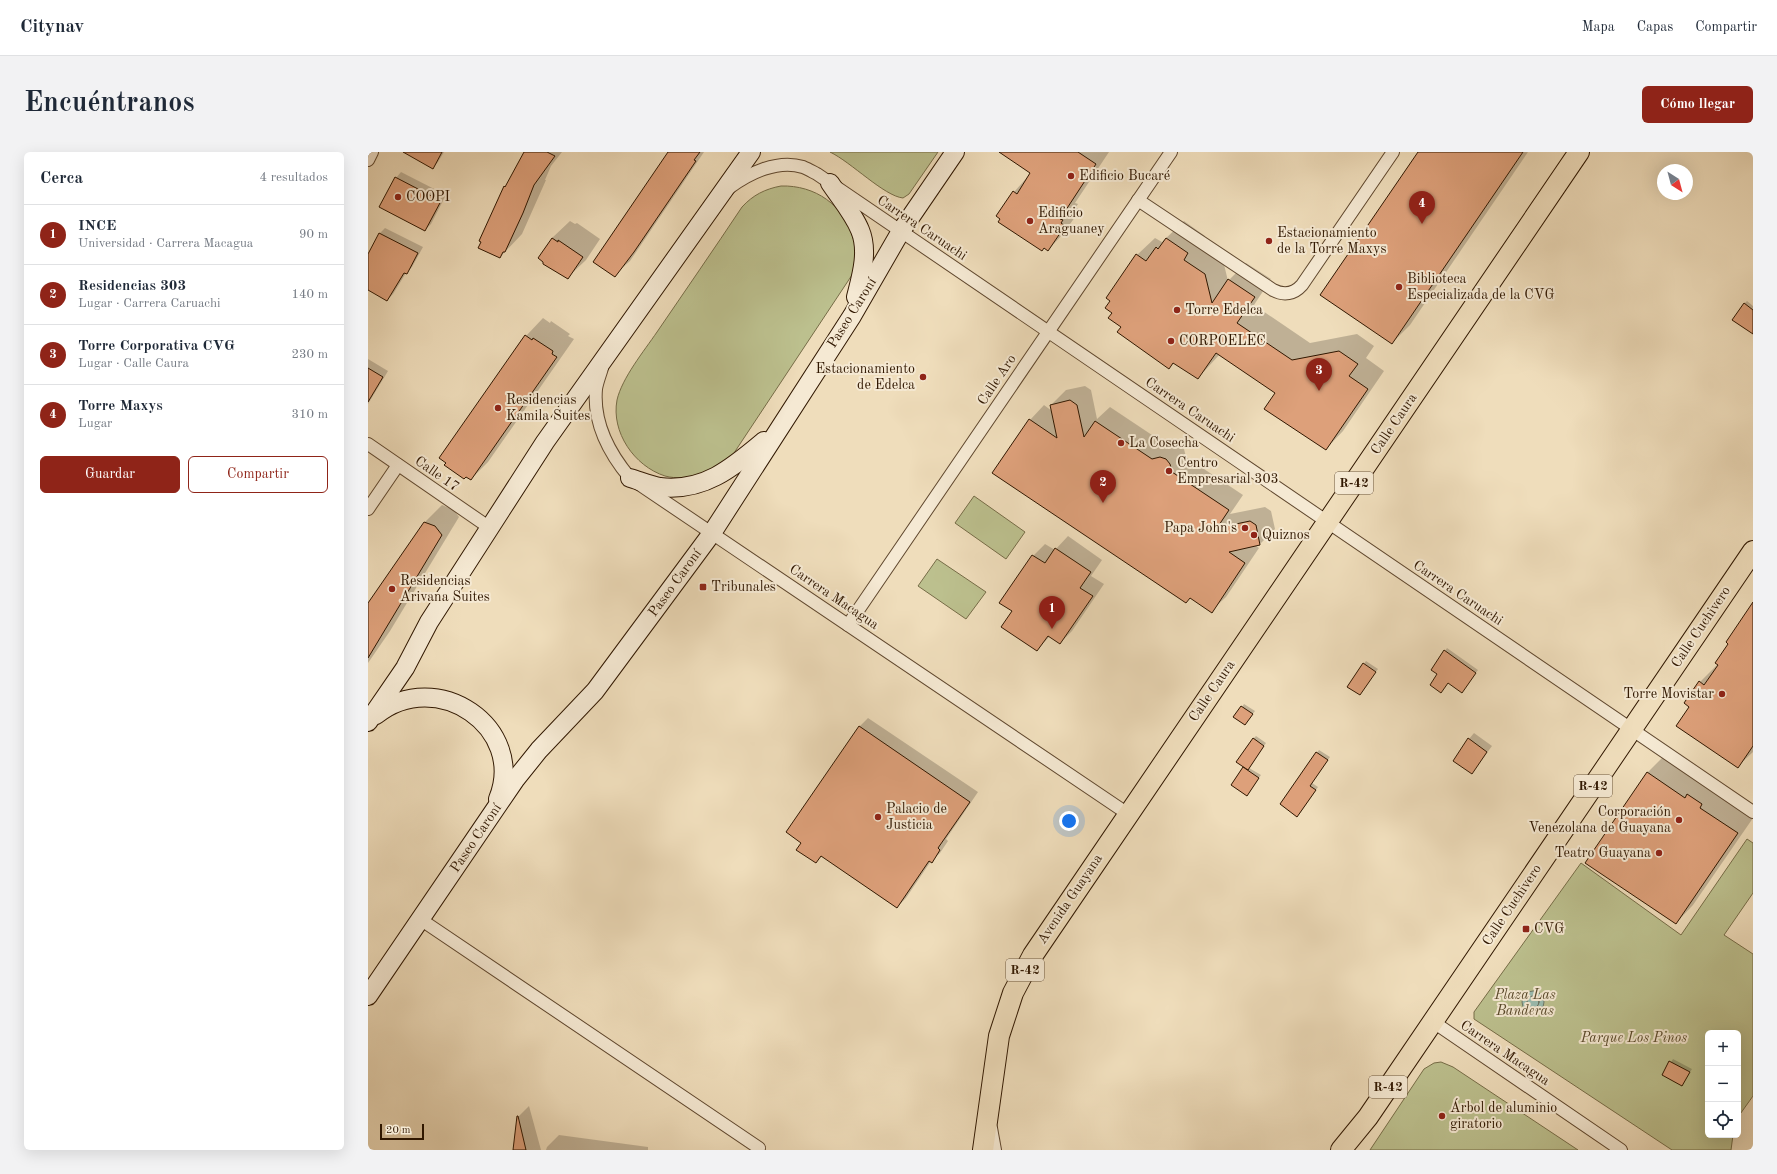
<!DOCTYPE html>
<html lang="es">
<meta charset="utf-8">
<style>
body{margin:0;font-family:"Old Standard TT",serif;background:#f2f2f3;color:#1f2937}
.controls{position:absolute;right:12px;bottom:12px;display:grid;overflow:hidden;border-radius:6px;box-shadow:0 4px 16px #0002}
.controls button{width:36px;height:36px;display:grid;place-items:center;padding:0;border:0;border-bottom:1px solid #e0e1e3;background:#fff;color:#1f2937;font:20px sans-serif}
.compass{position:absolute;left:1289px;top:12px;width:36px;height:36px;border-radius:50%;background:#fff;box-shadow:0 4px 16px #0002;rotate:144deg}
.scale{position:absolute;left:12px;bottom:10px;width:44px;box-sizing:border-box;padding-left:4px;border:2px solid #301700;border-top:0;font-size:11px;line-height:14px;white-space:nowrap;color:#301700;-webkit-text-stroke:3px #f5e9d3;paint-order:stroke}
.you{position:absolute;left:701px;top:669px;width:14px;height:14px;margin:-10px;border:3px solid #fff;border-radius:50%;background:#1a73e8;box-shadow:0 0 0 6px #1a73e833}
.badge{display:grid;place-items:center;width:26px;height:26px;border-radius:50%;background:#8f2418;color:#fff;font-size:13px;font-weight:700}
.pin{position:absolute;translate:-50% -33px;filter:drop-shadow(0 1px 2px #0008)}
.pin::after{content:'';position:absolute;top:21px;width:14px;height:12px;background:inherit;clip-path:polygon(0 0,100% 0,50% 100%)}
.list{margin:0;padding:0;list-style:none}
h2{display:flex;justify-content:space-between;align-items:center;height:52px;margin:0;padding:0 16px;font-size:17px}
h2 small{font-size:13px;font-weight:400;color:#747a83}
.list li{display:grid;grid-template-columns:26px 1fr auto;gap:12px;align-items:center;box-sizing:border-box;height:60px;padding:0 16px;border-top:1px solid #e0e1e3}
.list b{display:block;font-size:15px;white-space:nowrap}
.list p{margin:0;font-size:13px;white-space:nowrap;color:#747a83}
.list em{font-size:13px;font-style:normal;color:#747a83}
.actions{display:flex;gap:8px;padding:12px 16px}
.actions a{flex:1;padding:9px 0;border:1px solid #8f2418;border-radius:6px;text-align:center;font-size:14px;color:#8f2418}
.actions .main{background:#8f2418;color:#fff}
.icon{flex:none;width:22px;height:22px;fill:none;stroke:currentColor;stroke-width:2;stroke-linecap:round;stroke-linejoin:round}
.map{position:relative;flex:none;width:1385px;height:998px;overflow:hidden;border-radius:6px}
header{display:flex;align-items:center;gap:24px;box-sizing:border-box;height:56px;padding:0 20px;background:#fff;border-bottom:1px solid #e0e1e3}
header strong{font-size:19px}
nav{display:flex;gap:22px;margin-inline-start:auto;font-size:14px}
.intro{display:flex;align-items:center;justify-content:space-between;box-sizing:border-box;height:96px;padding:0 24px}
h1{margin:0;font-size:28px}
.button{padding:10px 18px;border-radius:6px;background:#8f2418;color:#fff;font-size:14px;font-weight:700}
main{display:flex;gap:24px;padding:0 24px}
aside{flex:1;background:#fff;border-radius:6px;box-shadow:0 4px 16px #0002}
.map>svg:first-child{display:block}
</style>
<header>
<strong>Citynav</strong>
<nav><a>Mapa</a><a>Capas</a><a>Compartir</a></nav>
</header>
<div class="intro"><h1>Encuéntranos</h1><a class="button">Cómo llegar</a></div>
<main>
<aside>
<h2>Cerca<small>4 resultados</small></h2>
<ul class="list">
<li><span class="badge">1</span><div><b>INCE</b><p>Universidad · Carrera Macagua</p></div><em>90 m</em></li>
<li><span class="badge">2</span><div><b>Residencias 303</b><p>Lugar · Carrera Caruachi</p></div><em>140 m</em></li>
<li><span class="badge">3</span><div><b>Torre Corporativa CVG</b><p>Lugar · Calle Caura</p></div><em>230 m</em></li>
<li><span class="badge">4</span><div><b>Torre Maxys</b><p>Lugar</p></div><em>310 m</em></li>
</ul>
<div class="actions"><a class="main">Guardar</a><a>Compartir</a></div>
</aside>
<div class="map">
<svg width="1385" height="998" viewBox="0 0 1385 998">
<rect width="100%" height="100%" fill="#efddbb"/>
<filter id="stains"><feTurbulence type="fractalNoise" baseFrequency=".005" numOctaves="4"/><feColorMatrix values="0 0 0 0 .2 0 0 0 0 .09 0 0 0 0 .02 0 0 0 .5 -.17"/></filter>
<radialGradient id="worn" r=".72"><stop offset=".6" stop-color="#630" stop-opacity="0"/><stop offset="1" stop-color="#630" stop-opacity=".3"/></radialGradient>
<g fill="#bcc08e" stroke="#766c47">
<path d="M 462,0 L 570,0 L 541,42 L 535,46 C 516,44 483,10 462,0 Z"/>
<path d="M 413,34 C 447,33 476,53 485,86 C 486,90 488,94 489,98 C 489,105 487,113 486,120 L 364,304 C 348,320 319,330 297,324 C 266,314 243,280 249,248 C 254,226 276,199 289,180 C 317,139 346,97 374,55 C 385,43 397,37 413,34 Z"/>
<path d="M 606,344 L 657,380 L 638,407 L 587,371 Z"/>
<path d="M 569,407 L 618,440 L 598,467 L 550,434 Z"/>
<path d="M 1379,687 L 1385,691 L 1385,741 L 1356,783 L 1385,802 L 1385,944 L 1370,965 L 1370,881 L 1340,881 L 1340,983 L 1365,983 L 1363,998 L 1304,998 L 1106,867 L 1106,860 L 1213,711 L 1313,783 Z"/>
<path d="M 1073,910 L 1085,915 L 1210,998 L 1002,998 L 1056,917 L 1066,911 Z"/>
</g>
<circle fill="#9abcb0" stroke="#707a6a" cx="1165" cy="850" r="11"/>
<g fill="#0003">
<path d="M 37,0 L 76,0 L 70,10 L 65,16 Z"/>
<path d="M 157,0 L 194,0 L 183,14 L 177,28 L 178,28 L 154,82 L 132,105 L 137,35 L 140,31 Z"/>
<path d="M 301,0 L 336,0 L 262,109 L 252,118 Z"/>
<path d="M 634,0 L 741,0 L 707,51 L 710,52 L 708,55 L 712,58 L 695,82 L 680,98 L 629,64 L 646,40 L 663,21 Z"/>
<path d="M 1051,0 L 1160,0 L 1042,173 L 1024,191 Z"/>
<path d="M 33,20 L 78,43 L 63,72 L 57,78 L 28,26 Z"/>
<path d="M 202,69 L 207,72 L 209,71 L 232,87 L 218,108 L 200,125 L 171,106 L 184,86 Z"/>
<path d="M 816,69 L 837,84 L 832,90 L 854,104 L 860,129 L 878,111 L 903,127 L 886,153 L 942,191 L 989,182 L 1006,194 L 998,206 L 1016,219 L 975,279 L 958,297 L 909,241 L 852,202 L 830,226 L 807,210 L 801,216 L 754,175 L 746,161 L 769,103 L 787,86 L 794,90 Z"/>
<path d="M 17,76 L 55,95 L 44,115 L 38,121 L 25,142 L 19,148 L 0,136 L 0,103 L 11,82 Z"/>
<path d="M 1379,149 L 1385,154 L 1385,181 L 1376,152 Z"/>
<path d="M 175,166 L 182,171 L 183,169 L 202,182 L 200,184 L 206,187 L 120,310 L 103,327 L 79,311 L 158,184 Z"/>
<path d="M 0,207 L 20,219 L 0,252 Z"/>
<path d="M 717,234 L 723,238 L 729,267 L 742,255 L 799,293 L 807,291 L 813,293 L 816,297 L 818,305 L 875,343 L 862,362 L 897,355 L 903,359 L 907,377 L 892,392 L 887,393 L 891,396 L 858,445 L 843,459 L 662,268 L 676,253 L 684,259 L 683,253 L 698,238 Z"/>
<path d="M 74,353 L 86,358 L 91,365 L 22,479 L 0,511 L 0,452 L 57,370 Z"/>
<path d="M 700,384 L 734,408 L 723,424 L 736,432 L 704,479 L 692,491 L 682,484 L 669,498 L 645,459 L 665,404 L 677,392 L 687,398 Z"/>
<path d="M 1385,452 L 1385,600 L 1370,614 L 1323,554 L 1317,551 L 1332,530 L 1350,512 Z"/>
<path d="M 1079,496 L 1110,518 L 1096,537 L 1080,530 L 1073,540 L 1077,499 Z"/>
<path d="M 998,509 L 1010,517 L 994,539 L 980,534 Z"/>
<path d="M 876,552 L 887,559 L 877,572 L 874,555 Z"/>
<path d="M 500,566 L 610,640 L 578,687 L 580,689 L 572,701 L 563,709 L 538,746 L 529,755 L 454,704 L 448,710 L 434,690 L 491,575 Z"/>
<path d="M 1106,581 L 1124,594 L 1104,621 L 1101,587 Z"/>
<path d="M 888,584 L 898,591 L 881,616 L 893,623 L 881,640 L 876,616 L 885,587 Z"/>
<path d="M 951,598 L 962,605 L 944,631 L 950,635 L 932,661 L 913,652 Z"/>
<path d="M 1297,603 L 1385,666 L 1325,753 L 1308,771 L 1279,621 Z"/>
<path d="M 1305,907 L 1324,917 L 1314,933 L 1295,923 Z"/>
<path d="M 161,954 L 173,998 L 146,998 L 150,965 Z"/>
<path d="M 191,983 L 280,995 L 280,998 L 178,998 L 179,995 Z"/>
</g>
<g fill="none" stroke-linecap="round" stroke-linejoin="round">
<circle stroke="#656a58" stroke-width="1" cx="1165" cy="850" r="6"/>
</g>
<g fill="#dda07a" stroke="#301700">
<path d="M 35,0 L 74,0 L 65,17 Z"/>
<path d="M 156,0 L 179,0 L 187,4 L 166,33 L 155,61 L 137,100 L 135,100 L 132,106 L 110,96 L 113,90 L 111,89 L 136,34 L 137,35 Z"/>
<path d="M 300,0 L 332,0 L 326,8 L 328,9 L 266,100 L 247,125 L 225,110 Z"/>
<path d="M 631,0 L 710,0 L 728,12 L 692,67 L 695,68 L 693,71 L 697,74 L 680,99 L 676,96 L 674,99 L 630,70 L 632,67 L 628,64 L 645,39 L 649,42 L 662,21 Z"/>
<path d="M 1050,0 L 1155,0 L 1024,192 L 952,143 Z"/>
<path d="M 27,25 L 73,49 L 57,79 L 11,55 Z"/>
<path d="M 11,81 L 50,101 L 39,122 L 36,121 L 19,149 L 0,138 L 0,102 Z"/>
<path d="M 184,86 L 190,90 L 190,88 L 215,105 L 200,127 L 175,112 L 175,110 L 170,106 Z"/>
<path d="M 798,86 L 820,101 L 816,108 L 837,122 L 844,151 L 860,127 L 887,145 L 869,171 L 924,208 L 971,199 L 990,212 L 981,224 L 1000,237 L 958,298 L 896,257 L 907,241 L 848,201 L 830,227 L 805,211 L 801,217 L 749,180 L 753,175 L 740,166 L 744,161 L 737,156 L 742,149 L 738,146 L 768,102 L 778,109 L 788,95 L 790,97 Z"/>
<path d="M 1376,151 L 1385,158 L 1385,182 L 1364,168 Z"/>
<path d="M 157,183 L 164,188 L 165,186 L 185,199 L 184,202 L 189,205 L 103,328 L 98,325 L 96,327 L 76,313 L 78,311 L 71,306 Z"/>
<path d="M 0,216 L 15,225 L 0,250 Z"/>
<path d="M 702,248 L 709,253 L 716,285 L 727,269 L 784,307 L 792,305 L 798,307 L 802,312 L 804,320 L 861,358 L 849,376 L 882,369 L 888,373 L 892,393 L 861,400 L 877,411 L 844,461 L 822,446 L 818,451 L 624,321 L 661,267 L 689,286 L 682,253 Z"/>
<path d="M 56,370 L 67,374 L 74,383 L 0,506 L 0,451 Z"/>
<path d="M 687,396 L 723,420 L 712,436 L 725,444 L 692,492 L 680,484 L 669,499 L 633,475 L 644,459 L 631,451 L 664,403 L 677,411 Z"/>
<path d="M 1385,450 L 1385,594 L 1370,616 L 1308,574 L 1321,555 L 1316,551 L 1331,529 L 1336,533 L 1350,513 L 1347,511 L 1360,492 L 1358,490 Z"/>
<path d="M 1076,498 L 1108,521 L 1094,541 L 1080,531 L 1073,541 L 1062,533 L 1069,522 L 1063,518 Z"/>
<path d="M 995,511 L 1008,520 L 992,543 L 979,535 Z"/>
<path d="M 873,554 L 885,562 L 877,573 L 865,565 Z"/>
<path d="M 491,574 L 602,650 L 570,696 L 572,698 L 564,711 L 561,709 L 529,756 L 453,704 L 448,711 L 428,698 L 433,691 L 418,680 Z"/>
<path d="M 885,586 L 896,594 L 880,618 L 868,610 Z"/>
<path d="M 1100,586 L 1119,600 L 1104,622 L 1085,609 Z"/>
<path d="M 948,600 L 960,608 L 942,634 L 948,638 L 929,665 L 912,652 Z"/>
<path d="M 875,615 L 891,626 L 879,644 L 863,633 Z"/>
<path d="M 1279,620 L 1317,646 L 1319,642 L 1334,652 L 1332,656 L 1370,681 L 1308,772 L 1217,711 Z"/>
<path d="M 1301,909 L 1322,920 L 1314,934 L 1294,923 Z"/>
<path d="M 149,964 L 150,964 L 158,998 L 145,998 Z"/>
</g>
<g fill="none" stroke-linecap="round" stroke-linejoin="round">
<defs>
<g id="street">
<path d="M 0,8 L 4,0"/>
<path d="M 361,36 C 381,21 410,7 435,15 C 440,17 445,20 449,22 L 1385,660"/>
<path d="M 770,48 L 905,138 C 916,144 926,142 934,133 L 1025,0"/>
<path d="M 234,216 C 232,223 229,230 228,237 C 225,271 241,301 262,326 L 760,662"/>
<path d="M 0,292 L 122,376"/>
<path d="M 0,357 L 30,313"/>
<path d="M 480,473 L 803,0"/>
<path d="M 52,767 L 391,996 L 390,998"/>
<path d="M 1064,869 L 1253,998"/>
<path d="M 623,976 L 627,998"/>
</g>
<g id="secondary">
<path d="M 462,31 C 472,46 485,61 492,78 C 501,99 493,125 488,145"/>
<path d="M 262,326 C 272,329 282,333 292,335 C 336,340 364,316 396,289"/>
<path d="M 8,563 C 69,514 159,576 130,647"/>
<path d="M 0,570 L 37,516 L 61,470 L 177,290 L 383,0"/>
<path d="M 0,844 L 147,628 L 171,598 L 227,539 L 344,381 L 484,164 L 533,79 L 587,0"/>
</g>
<g id="primary">
<path d="M 615,998 L 631,884 L 645,841 L 665,803 L 1211,0"/>
<path d="M 973,998 L 1000,965 L 1385,399"/>
</g>
</defs>
<use href="#street" stroke="#60482f" stroke-width="14"/>
<use href="#secondary" stroke="#301700" stroke-width="20"/>
<use href="#primary" stroke="#301700" stroke-width="22"/>
<use href="#street" stroke="#f5e9d3" stroke-width="12"/>
<use href="#secondary" stroke="#f5e9d3" stroke-width="18"/>
<use href="#primary" stroke="#efddbb" stroke-width="20"/>
</g>
<g fill="#8f2418" stroke="#f5e9d3" stroke-width="1.5">
<circle cx="703" cy="24" r="4"/>
<circle cx="30" cy="45" r="4"/>
<circle cx="662" cy="69" r="4"/>
<circle cx="901" cy="89" r="4"/>
<circle cx="1031" cy="135" r="4"/>
<circle cx="809" cy="158" r="4"/>
<circle cx="803" cy="189" r="4"/>
<circle cx="555" cy="225" r="4"/>
<circle cx="130" cy="256" r="4"/>
<circle cx="753" cy="291" r="4"/>
<circle cx="801" cy="319" r="4"/>
<circle cx="877" cy="376" r="4"/>
<circle cx="886" cy="383" r="4"/>
<rect x="331" y="431" width="8" height="8" rx="2"/>
<circle cx="24" cy="437" r="4"/>
<circle cx="1354" cy="542" r="4"/>
<circle cx="510" cy="665" r="4"/>
<circle cx="1311" cy="668" r="4"/>
<circle cx="1291" cy="701" r="4"/>
<rect x="1154" y="773" width="8" height="8" rx="2"/>
<circle cx="1074" cy="964" r="4"/>
</g>
<g text-anchor="middle" dominant-baseline="central" stroke-width="4" stroke-linejoin="round" paint-order="stroke">
<g fill="#f5e9d3" stroke="#6b563f" stroke-width="1">
<rect x="967" y="320" width="38" height="22" rx="3"/>
<rect x="1206" y="623" width="38" height="22" rx="3"/>
<rect x="638" y="807" width="38" height="22" rx="3"/>
<rect x="1001" y="924" width="38" height="22" rx="3"/>
</g>
<g font-size="13" font-weight="bold" fill="#301700">
<text x="986" y="331">R-42</text>
<text x="1225" y="634">R-42</text>
<text x="657" y="818">R-42</text>
<text x="1020" y="935">R-42</text>
</g>
<g font-size="14" fill="#301700" stroke="#f5e9d3" text-anchor="start">
<text x="711" y="24">Edificio Bucaré</text>
<text x="38" y="45">COOPI</text>
<text x="670" y="61">Edificio<tspan x="670" dy="16">Araguaney</tspan></text>
<text x="909" y="81">Estacionamiento<tspan x="909" dy="16">de la Torre Maxys</tspan></text>
<text x="1039" y="127">Biblioteca<tspan x="1039" dy="16">Especializada de la CVG</tspan></text>
<text x="817" y="158">Torre Edelca</text>
<text x="811" y="189">CORPOELEC</text>
<text x="547" y="217" text-anchor="end">Estacionamiento<tspan x="547" dy="16">de Edelca</tspan></text>
<text x="138" y="248">Residencias<tspan x="138" dy="16">Kamila Suites</tspan></text>
<text x="761" y="291">La Cosecha</text>
<text x="809" y="311">Centro<tspan x="809" dy="16">Empresarial 303</tspan></text>
<text x="869" y="376" text-anchor="end">Papa John's</text>
<text x="894" y="383">Quiznos</text>
<text x="32" y="429">Residencias<tspan x="32" dy="16">Arivana Suites</tspan></text>
<text x="343" y="435">Tribunales</text>
<text x="1346" y="542" text-anchor="end">Torre Movistar</text>
<text x="518" y="657">Palacio de<tspan x="518" dy="16">Justicia</tspan></text>
<text x="1303" y="660" text-anchor="end">Corporación<tspan x="1303" dy="16">Venezolana de Guayana</tspan></text>
<text x="1283" y="701" text-anchor="end">Teatro Guayana</text>
<text x="1166" y="777">CVG</text>
<text x="1082" y="956">Árbol de aluminio<tspan x="1082" dy="16">giratorio</tspan></text>
</g>
<g font-size="14" fill="#301700" stroke="#f5e9d3">
<text transform="translate(554 76) rotate(34)">Carrera Caruachi</text>
<text transform="translate(484 161) rotate(-58)">Paseo Caroní</text>
<text transform="translate(629 228) rotate(-56)">Calle Aro</text>
<text transform="translate(822 258) rotate(34)">Carrera Caruachi</text>
<text transform="translate(1026 272) rotate(-56)">Calle Caura</text>
<text transform="translate(69 322) rotate(35)">Calle 17</text>
<text transform="translate(307 431) rotate(-54)">Paseo Caroní</text>
<text transform="translate(1090 441) rotate(34)">Carrera Caruachi</text>
<text transform="translate(466 445) rotate(34)">Carrera Macagua</text>
<text transform="translate(1333 475) rotate(-56)">Calle Cuchivero</text>
<text transform="translate(844 539) rotate(-56)">Calle Caura</text>
<text transform="translate(108 686) rotate(-56)">Paseo Caroní</text>
<text transform="translate(702 747) rotate(-56)">Avenida Guayana</text>
<text transform="translate(1144 753) rotate(-56)">Calle Cuchivero</text>
<text transform="translate(1137 901) rotate(34)">Carrera Macagua</text>
</g>
<g font-size="14" font-style="italic" fill="#5a4a2b" stroke="#f5e9d3">
<text x="1157" y="843">Plaza Las<tspan x="1157" dy="16">Banderas</tspan></text>
<text x="1266" y="886">Parque Los Pinos</text>
</g>
</g>
<rect width="100%" height="100%" filter="url(#stains)"/>
<rect width="100%" height="100%" fill="url(#worn)"/>
</svg>
<div class="controls">
<button>+</button>
<button>−</button>
<button><svg class="icon" aria-label="locate" viewBox="0 0 24 24"><circle cx="12" cy="12" r="6"/><path d="M12 2v4M12 18v4M2 12h4M18 12h4"/></svg></button>
</div>
<svg class="compass" viewBox="-18 -18 36 36"><path d="M0-13l5 13h-10z" fill="#e53935"/><path d="M0 13l5-13h-10z" fill="#747a83"/></svg>
<div class="scale">20 m</div>
<div class="you"></div>
<div class="pin badge" style="left:684px;top:477px">1</div>
<div class="pin badge" style="left:735px;top:351px">2</div>
<div class="pin badge" style="left:951px;top:239px">3</div>
<div class="pin badge" style="left:1054px;top:72px">4</div>
</div>
</main>
